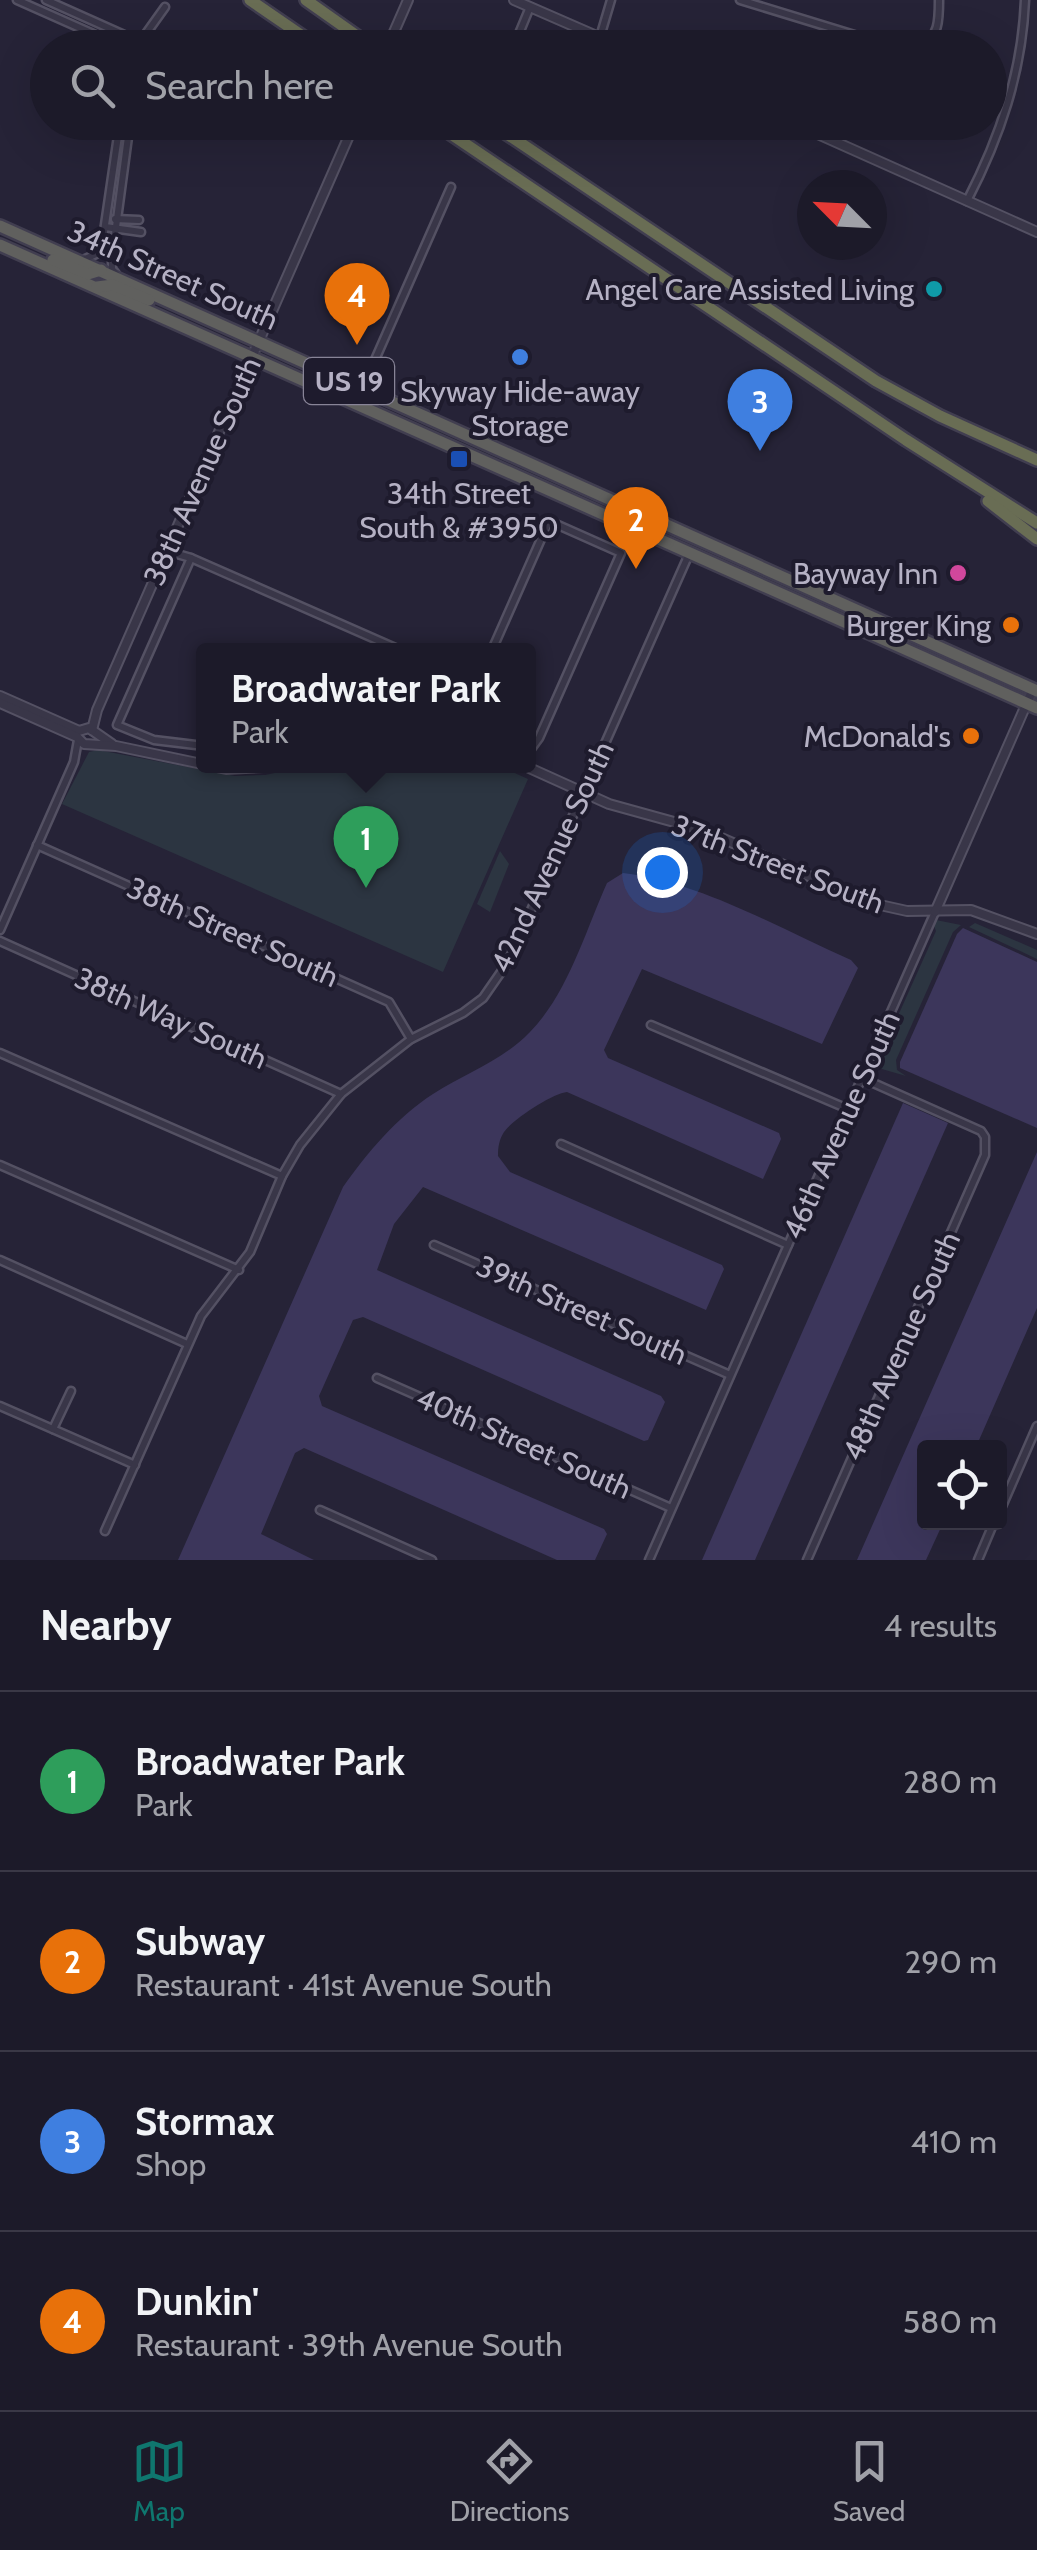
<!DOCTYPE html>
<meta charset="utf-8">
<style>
body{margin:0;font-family:Cabin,sans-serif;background:#252331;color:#f1f3f6}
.controls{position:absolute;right:30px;bottom:30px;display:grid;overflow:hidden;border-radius:10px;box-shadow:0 10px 40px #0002}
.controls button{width:90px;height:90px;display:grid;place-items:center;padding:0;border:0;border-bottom:2px solid #3a3846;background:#1c1a29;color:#f1f3f6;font:50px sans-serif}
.compass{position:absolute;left:797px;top:170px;width:90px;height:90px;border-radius:50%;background:#1c1a29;box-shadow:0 10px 40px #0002;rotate:294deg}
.you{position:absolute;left:662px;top:872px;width:35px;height:35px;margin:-25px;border:8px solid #fff;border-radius:50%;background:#1a73e8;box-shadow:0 0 0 15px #1a73e833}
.badge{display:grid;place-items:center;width:65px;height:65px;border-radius:50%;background:#0f766e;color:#fff;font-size:32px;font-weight:700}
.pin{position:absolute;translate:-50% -82px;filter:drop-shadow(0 2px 5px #0008)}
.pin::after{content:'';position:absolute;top:52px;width:35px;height:30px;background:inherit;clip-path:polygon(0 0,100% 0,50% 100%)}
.popup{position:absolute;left:196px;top:643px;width:340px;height:130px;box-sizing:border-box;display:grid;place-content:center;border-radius:10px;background:#1c1a29;filter:drop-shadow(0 2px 8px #0005);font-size:32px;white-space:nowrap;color:#a0a1a8}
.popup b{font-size:38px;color:#f1f3f6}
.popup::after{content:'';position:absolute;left:50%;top:100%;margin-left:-20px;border:20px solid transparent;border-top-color:#1c1a29}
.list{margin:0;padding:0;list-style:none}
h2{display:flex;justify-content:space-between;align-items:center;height:130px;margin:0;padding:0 40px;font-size:42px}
h2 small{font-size:32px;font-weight:400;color:#a0a1a8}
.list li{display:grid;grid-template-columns:65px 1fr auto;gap:30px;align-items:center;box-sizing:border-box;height:180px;padding:0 40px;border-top:2px solid #3a3846}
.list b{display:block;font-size:38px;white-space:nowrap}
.list p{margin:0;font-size:32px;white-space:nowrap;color:#a0a1a8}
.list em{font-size:32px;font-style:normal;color:#a0a1a8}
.icon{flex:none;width:55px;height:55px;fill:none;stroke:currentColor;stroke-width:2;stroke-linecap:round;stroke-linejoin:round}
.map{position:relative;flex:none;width:1037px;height:1560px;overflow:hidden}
.search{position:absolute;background:#1c1a29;box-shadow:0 10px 40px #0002;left:30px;right:30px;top:30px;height:110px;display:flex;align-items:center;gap:25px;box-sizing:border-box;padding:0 35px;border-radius:55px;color:#a0a1a8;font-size:38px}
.sheet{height:850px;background:#1c1a29}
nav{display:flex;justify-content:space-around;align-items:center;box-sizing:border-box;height:140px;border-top:2px solid #3a3846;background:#1c1a29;font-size:28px;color:#a0a1a8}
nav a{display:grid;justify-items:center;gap:5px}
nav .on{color:#0f766e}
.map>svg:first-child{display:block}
</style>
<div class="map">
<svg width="1037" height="1560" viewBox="0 0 1037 1560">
<rect width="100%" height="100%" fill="#262337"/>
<g fill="#2c3541">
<path d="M 98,750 L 235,776 L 265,775 L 309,766 L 499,766 L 528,779 L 443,972 L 62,804 L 89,752 Z"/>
<path d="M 500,851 L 509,864 L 490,912 L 477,904 Z"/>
<path d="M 936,920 L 961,925 L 953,932 L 896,1060 L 897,1070 L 906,1076 L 875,1067 L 936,931 L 934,926 Z"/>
<path d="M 975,923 L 1037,950 L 1037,959 L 969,927 Z"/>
</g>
<g fill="#3c365b">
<path d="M 623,873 C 703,883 778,928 851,960 L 858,968 L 822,1044 L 642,969 L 604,1050 L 608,1058 L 779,1133 L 781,1139 L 763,1179 L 567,1092 C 553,1093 512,1120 504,1132 C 499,1140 498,1147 498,1156 L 510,1172 L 722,1265 L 724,1269 L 706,1310 L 423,1187 L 394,1224 L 377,1270 L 661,1396 L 665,1402 L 648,1440 L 644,1441 L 363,1317 L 353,1320 L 319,1396 L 322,1406 L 604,1529 L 607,1534 L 595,1560 L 557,1560 L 304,1448 L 295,1453 L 261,1534 L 314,1560 L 178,1560 L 343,1187 C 368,1152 396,1118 433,1094 C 466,1073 502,1061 530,1032 C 568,993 585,932 607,883 Z"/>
<path d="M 963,928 L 1037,962 L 1037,1128 L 900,1068 L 900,1062 L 957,934 Z"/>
<path d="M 903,1103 L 948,1123 L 755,1560 L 702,1560 Z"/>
<path d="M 1037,1152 L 1037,1308 L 976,1447 L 924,1448 L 924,1522 L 943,1523 L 926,1560 L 857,1560 Z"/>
</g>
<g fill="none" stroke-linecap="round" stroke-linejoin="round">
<defs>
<g id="minor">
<path d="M 17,0 L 125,48"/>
<path d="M 46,0 L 140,42"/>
<path d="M 740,0 L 897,48"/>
<path d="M 600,37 L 611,0"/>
<path d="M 130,48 L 140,42 L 165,7"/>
<path d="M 513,48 L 530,7"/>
<path d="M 920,48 C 939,36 939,21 939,0"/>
<path d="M 967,201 C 1000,137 1022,73 1025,0"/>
<path d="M 115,219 L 139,220"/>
<path d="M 105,227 L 141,232"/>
<path d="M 83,260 L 96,254 L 102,245 L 120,122"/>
<path d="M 116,274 L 112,269 L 112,257 L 130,122"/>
<path d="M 363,387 L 451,187"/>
<path d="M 167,551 L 191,558 L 400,650"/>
<path d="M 191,558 L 117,725 L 154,740 L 204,746"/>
<path d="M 492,650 L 549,521 L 621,553 L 539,738 L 528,753"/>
<path d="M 37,845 L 389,1002 L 411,1039"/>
<path d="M 0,930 L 74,762 L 78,740"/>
<path d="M 0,941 L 341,1094"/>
<path d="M 651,1025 L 848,1109"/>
<path d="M 0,1053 L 282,1176"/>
<path d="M 561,1144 L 788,1245"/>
<path d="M 0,1165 L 239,1270"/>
<path d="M 434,1245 L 730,1375"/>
<path d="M 0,1260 L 187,1344"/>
<path d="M 377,1378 L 671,1508"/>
<path d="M 0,1406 L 135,1465"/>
<path d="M 53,1429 L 71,1391"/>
<path d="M 320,1510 L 432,1560"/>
<path d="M 1000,1511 L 1037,1426"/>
<path d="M 105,1531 L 201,1316 L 250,1252 L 282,1176 L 300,1145 L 341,1094 L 411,1039 L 463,1013 L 483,998 L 508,962 L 689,554"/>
<path d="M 649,1560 L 935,912"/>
<path d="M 807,1560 L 985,1155 L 985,1137 L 981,1131 L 862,1078"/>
<path d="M 978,1560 L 994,1522"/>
</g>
<g id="tertiary">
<path d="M 514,0 L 624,48"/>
<path d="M 387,48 L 408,0"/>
<path d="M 791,122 L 1037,232"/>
<path d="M 0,696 L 79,731 L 89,728 L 112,744"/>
<path d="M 0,703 L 77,737 L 84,744 L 116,746 L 226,769 L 282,766"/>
<path d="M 92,730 L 97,710 L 355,122"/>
<path d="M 525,766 L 609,804 L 703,830 L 871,903 L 907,911 L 971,910 L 1037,934"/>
<path d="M 935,912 L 1033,689"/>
</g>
<g id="trunk">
<path d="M 0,226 L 1037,691"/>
<path d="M 0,245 L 1037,708"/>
<path d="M 53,260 L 88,274 L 101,270"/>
<path d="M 97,287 L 113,285 L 149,300"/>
</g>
<g id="motorway">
<path d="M 250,0 L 320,48"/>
<path d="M 306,0 L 374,48"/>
<path d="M 433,122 L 906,440 L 1037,523"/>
<path d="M 489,122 L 876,381 L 940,416 L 1037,460"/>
<path d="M 988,501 L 1037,539"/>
</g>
</defs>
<use href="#minor" stroke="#545163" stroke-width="11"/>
<use href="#tertiary" stroke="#545163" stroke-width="12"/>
<use href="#trunk" stroke="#413e50" stroke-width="16"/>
<use href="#motorway" stroke="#413e50" stroke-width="16"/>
<use href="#minor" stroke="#393648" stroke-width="6"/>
<use href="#tertiary" stroke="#393648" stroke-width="8"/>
<use href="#trunk" stroke="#60605e" stroke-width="11"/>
<use href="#motorway" stroke="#696d54" stroke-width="11"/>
</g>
<circle fill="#0f9aa8" stroke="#1e1b2d" stroke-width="4" cx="934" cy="289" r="10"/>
<circle fill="#3f7fe0" stroke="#1e1b2d" stroke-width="4" cx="520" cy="357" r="10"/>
<rect fill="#1a4fb4" stroke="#1e1b2d" stroke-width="4" x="449" y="449" width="20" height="20" rx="5"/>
<circle fill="#d1479c" stroke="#1e1b2d" stroke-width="4" cx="958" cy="573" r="10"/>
<g fill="#e8710a" stroke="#1e1b2d" stroke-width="4">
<circle cx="1011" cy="625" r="10"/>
<circle cx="971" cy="736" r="10"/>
</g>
<g text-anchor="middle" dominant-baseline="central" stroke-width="8" stroke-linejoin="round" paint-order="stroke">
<rect fill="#1e1b2d" stroke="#888497" stroke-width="2.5" x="304" y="358" width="90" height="46" rx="8"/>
<g font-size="28" font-weight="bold" fill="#b5b1c4">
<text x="349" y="381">US 19</text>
</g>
<g font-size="30" fill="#b5b1c4" stroke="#1e1b2d">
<text transform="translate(173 275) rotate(24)">34th Street South</text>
<text transform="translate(202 471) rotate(-66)">38th Avenue South</text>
<text transform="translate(552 857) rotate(-65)">42nd Avenue South</text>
<text transform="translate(778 864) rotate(21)">37th Street South</text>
<text transform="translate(233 932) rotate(24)">38th Street South</text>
<text transform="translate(171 1018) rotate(24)">38th Way South</text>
<text transform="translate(841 1125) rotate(-66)">46th Avenue South</text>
<text transform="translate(582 1310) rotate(24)">39th Street South</text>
<text transform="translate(901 1346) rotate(-66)">48th Avenue South</text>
<text transform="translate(524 1443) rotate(24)">40th Street South</text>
</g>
<g font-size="30" fill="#b5b1c4" stroke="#1e1b2d" text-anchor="end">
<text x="914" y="289">Angel Care Assisted Living</text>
<text x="520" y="391" text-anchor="middle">Skyway Hide-away<tspan x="520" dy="34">Storage</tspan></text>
<text x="459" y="493" text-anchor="middle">34th Street<tspan x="459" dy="34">South &amp; #3950</tspan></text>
<text x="938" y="573">Bayway Inn</text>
<text x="991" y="625">Burger King</text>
<text x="951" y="736">McDonald's</text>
</g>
</g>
</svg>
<div class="controls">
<button><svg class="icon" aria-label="locate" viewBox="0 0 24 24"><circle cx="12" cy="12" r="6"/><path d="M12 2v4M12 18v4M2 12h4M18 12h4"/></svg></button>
</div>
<svg class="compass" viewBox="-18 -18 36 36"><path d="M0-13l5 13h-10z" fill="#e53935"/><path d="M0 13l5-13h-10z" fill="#a0a1a8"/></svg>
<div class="you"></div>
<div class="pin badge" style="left:366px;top:888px;background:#2e9e5b">1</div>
<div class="popup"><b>Broadwater Park</b>Park</div>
<div class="pin badge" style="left:636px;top:569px;background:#e8710a">2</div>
<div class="pin badge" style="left:760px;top:451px;background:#3f7fe0">3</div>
<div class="pin badge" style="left:357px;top:345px;background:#e8710a">4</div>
<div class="search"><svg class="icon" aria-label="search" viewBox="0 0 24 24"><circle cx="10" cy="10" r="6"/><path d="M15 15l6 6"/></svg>Search here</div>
</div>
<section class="sheet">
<h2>Nearby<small>4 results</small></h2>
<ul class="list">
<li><span class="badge" style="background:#2e9e5b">1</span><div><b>Broadwater Park</b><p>Park</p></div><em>280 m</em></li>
<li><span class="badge" style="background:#e8710a">2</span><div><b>Subway</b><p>Restaurant · 41st Avenue South</p></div><em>290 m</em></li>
<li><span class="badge" style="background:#3f7fe0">3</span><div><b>Stormax</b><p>Shop</p></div><em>410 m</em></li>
<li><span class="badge" style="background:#e8710a">4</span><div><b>Dunkin'</b><p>Restaurant · 39th Avenue South</p></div><em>580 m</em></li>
</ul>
</section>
<nav>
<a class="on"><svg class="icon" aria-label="map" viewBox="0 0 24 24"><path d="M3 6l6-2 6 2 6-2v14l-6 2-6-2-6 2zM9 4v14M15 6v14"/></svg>Map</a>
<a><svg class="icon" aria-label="directions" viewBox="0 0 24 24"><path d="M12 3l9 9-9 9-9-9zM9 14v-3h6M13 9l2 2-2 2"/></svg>Directions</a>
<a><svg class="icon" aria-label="saved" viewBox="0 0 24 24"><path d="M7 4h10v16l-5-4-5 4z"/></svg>Saved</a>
</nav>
